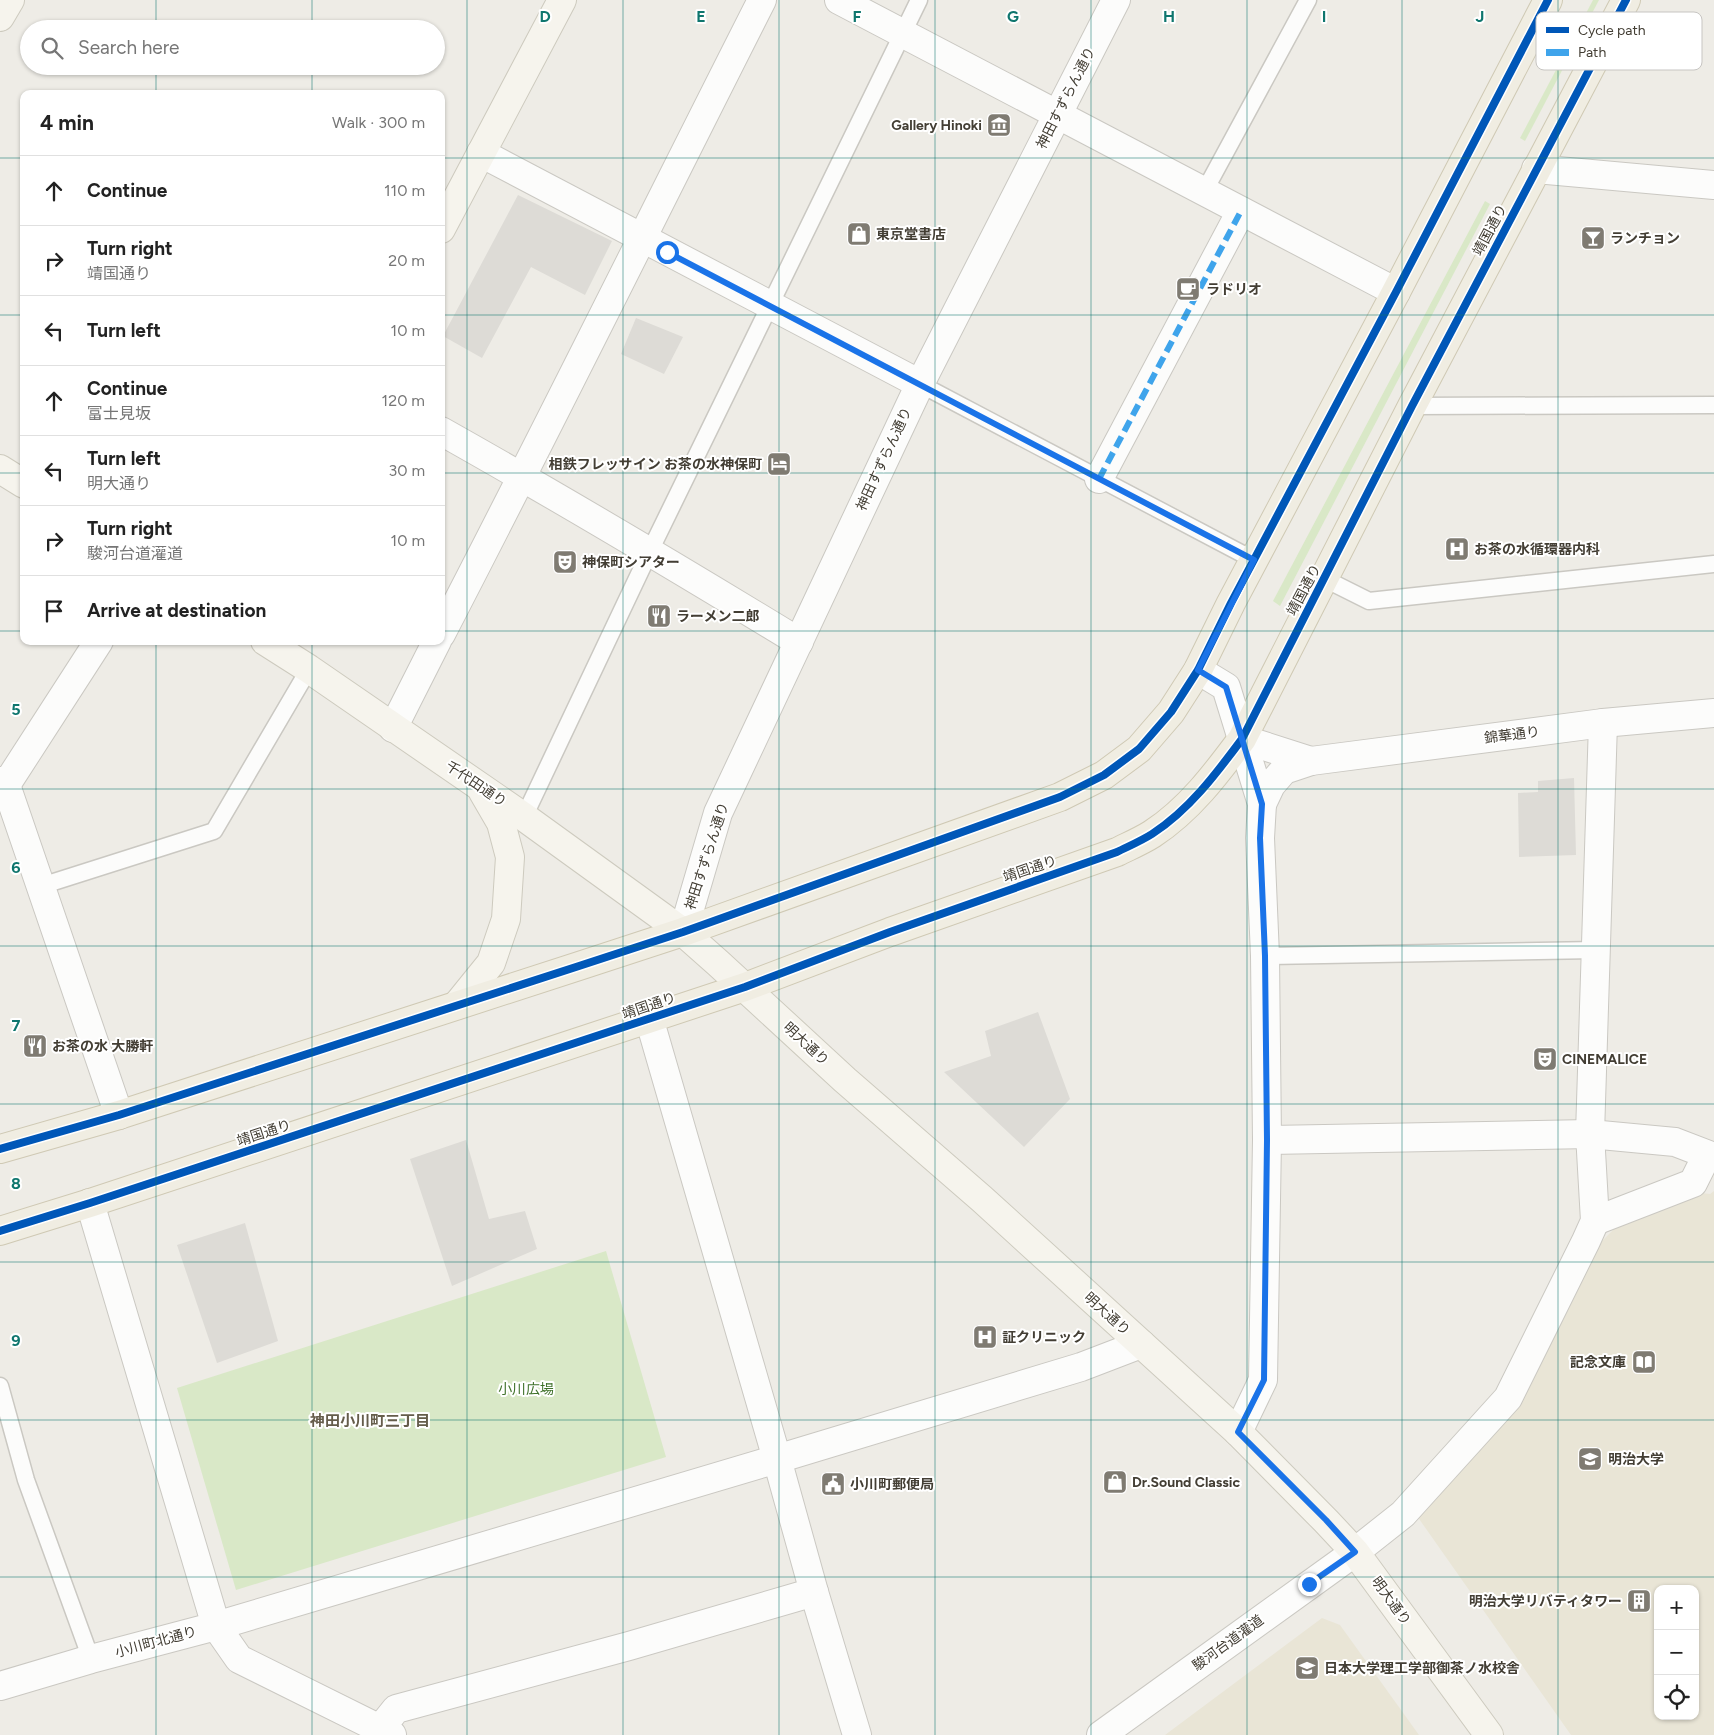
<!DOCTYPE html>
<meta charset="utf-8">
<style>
body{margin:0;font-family:Figtree,"Noto Sans JP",sans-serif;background:#f6f6f6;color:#222}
.controls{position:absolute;right:15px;bottom:15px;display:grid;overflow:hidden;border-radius:10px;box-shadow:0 1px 4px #0004}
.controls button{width:45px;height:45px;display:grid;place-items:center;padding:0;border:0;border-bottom:1px solid #e0e0e0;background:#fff;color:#222;font:25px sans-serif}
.stop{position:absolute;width:15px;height:15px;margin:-11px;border:4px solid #1a73e8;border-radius:50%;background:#fff}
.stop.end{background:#1a73e8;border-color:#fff;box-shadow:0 1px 5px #0008}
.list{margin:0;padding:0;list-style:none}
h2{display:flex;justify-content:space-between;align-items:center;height:65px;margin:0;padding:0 20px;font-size:21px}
h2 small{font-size:16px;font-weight:400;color:#767676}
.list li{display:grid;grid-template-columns:32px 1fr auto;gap:15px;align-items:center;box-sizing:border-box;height:70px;padding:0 20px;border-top:1px solid #e0e0e0}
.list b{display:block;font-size:19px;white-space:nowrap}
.list p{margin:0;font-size:16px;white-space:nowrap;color:#767676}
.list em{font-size:16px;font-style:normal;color:#767676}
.icon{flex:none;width:28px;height:28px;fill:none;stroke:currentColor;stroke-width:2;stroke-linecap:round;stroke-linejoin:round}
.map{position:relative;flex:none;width:1714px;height:1735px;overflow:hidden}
.search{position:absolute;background:#fff;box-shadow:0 1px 4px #0004;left:20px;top:20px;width:425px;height:55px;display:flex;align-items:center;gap:12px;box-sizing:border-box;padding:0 18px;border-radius:28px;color:#767676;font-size:19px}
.panel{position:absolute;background:#fff;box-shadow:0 1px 4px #0004;left:20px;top:90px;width:425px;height:555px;border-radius:10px}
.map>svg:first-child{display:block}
</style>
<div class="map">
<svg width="1714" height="1735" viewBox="0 0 1714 1735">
<rect width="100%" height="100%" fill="#eeece6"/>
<g fill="#e9e5d6" fill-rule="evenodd">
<path d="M 1714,1191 L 1714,1735 L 1571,1735 L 1417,1516 L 1595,1248 L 1616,1227 L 1693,1192 L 1710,1194 ZM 1658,1589 L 1695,1589 L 1695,1716 L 1658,1716 Z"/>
<path d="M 1322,1618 L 1340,1625 L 1419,1735 L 1165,1735 Z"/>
</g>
<g fill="#d9e8c7">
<path d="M 1593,0 L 1599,0 L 1525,141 L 1520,138 Z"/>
<path d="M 1485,201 L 1490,204 L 1280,606 L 1273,601 Z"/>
<path d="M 606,1251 L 666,1457 L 236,1590 L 177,1388 Z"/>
</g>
<g fill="#dddbd6">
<path d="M 518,195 L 612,241 L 585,295 L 531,267 L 482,358 L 443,336 Z"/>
<path d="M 636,318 L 683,337 L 664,374 L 621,354 Z"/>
<path d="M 1574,778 L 1576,855 L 1519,857 L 1518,793 L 1538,792 L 1538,781 Z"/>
<path d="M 1038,1012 L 1070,1099 L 1024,1147 L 944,1072 L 991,1056 L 985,1031 Z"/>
<path d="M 466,1140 L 489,1219 L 525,1211 L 537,1249 L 452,1286 L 410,1159 Z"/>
<path d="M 245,1223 L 278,1341 L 217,1363 L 177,1245 Z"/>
</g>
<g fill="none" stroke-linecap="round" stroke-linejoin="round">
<defs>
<g id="lane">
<path d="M 1204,192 L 1308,0"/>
<path d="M 920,384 L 1254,560"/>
<path d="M 1412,406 L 1714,405"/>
<path d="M 1325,579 L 1369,601 L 1714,564"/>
<path d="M 524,817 L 650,551 L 919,0"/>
<path d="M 41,886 L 214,831 L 309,669"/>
<path d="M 1265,956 L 1596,950"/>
<path d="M 0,1386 L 26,1480 L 91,1659"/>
</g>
<g id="street">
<path d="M 839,0 L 1396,292"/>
<path d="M 481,153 L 920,384"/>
<path d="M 1536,169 L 1714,185"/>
<path d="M 441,431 C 562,499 681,570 799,642"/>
<path d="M 1099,479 L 1241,211"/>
<path d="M 441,634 C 550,424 655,211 762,0"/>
<path d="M 1198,670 L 1226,687 L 1262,804 L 1260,838 L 1265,956 L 1267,1140 L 1263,1380 L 1238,1432"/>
<path d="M 393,728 L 437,641"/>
<path d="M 1242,739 L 1311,761"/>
<path d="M 0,781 L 6,785 L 119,1115"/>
<path d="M 0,789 L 6,785 L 99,641"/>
<path d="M 1262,804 L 1271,785 L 1284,770 L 1311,761 L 1603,723 L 1714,713"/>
<path d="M 683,932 L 718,813 L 920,384 L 1116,0"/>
<path d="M 649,1018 L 777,1459 L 814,1592 L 857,1735"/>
<path d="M 1267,1140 L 1590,1134 L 1675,1142 L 1714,1157"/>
<path d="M 90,1203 L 216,1626 L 239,1659 L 392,1735"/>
<path d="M 1595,1221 L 1693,1183 L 1707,1155"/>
<path d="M 0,1686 L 91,1659 L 216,1626 L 777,1459 L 1081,1367 L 1141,1344"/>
<path d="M 380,1729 L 396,1709 L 629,1646 L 814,1592"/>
<path d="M 1101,1735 L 1355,1552 L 1403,1514 L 1508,1398 L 1586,1241 L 1595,1221 L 1590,1134 L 1603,723"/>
</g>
<g id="secondary">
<path d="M 0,17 L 10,0"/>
<path d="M 441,229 L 562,0"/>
<path d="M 0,469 L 24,484"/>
<path d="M 265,641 L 309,669 L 524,817 L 683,932 L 718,963 L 845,1080 L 982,1199 L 1238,1432 L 1326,1521 L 1355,1552 L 1489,1735"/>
<path d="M 457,1005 L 491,963 L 506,919 L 510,857 L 501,823 L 483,792"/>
</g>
<g id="primary">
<path d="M 0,1149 L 119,1115 L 579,966 L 683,932 L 1060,797 L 1104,775 L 1139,749 L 1171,712 L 1198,670 L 1231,603 L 1396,292 L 1548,0"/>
<path d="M 0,1231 L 90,1203 L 745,987 L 890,932 L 1117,852 C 1129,846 1141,841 1152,834 C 1189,810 1216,774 1242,739 L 1412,406 L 1626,0"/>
</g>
</defs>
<use href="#lane" stroke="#cac8c2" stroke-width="19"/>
<use href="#street" stroke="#cac8c2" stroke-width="30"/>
<use href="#secondary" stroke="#cdcabe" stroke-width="30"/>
<use href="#primary" stroke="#cfc9b4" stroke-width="30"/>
<use href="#lane" stroke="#fcfcfb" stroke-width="16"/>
<use href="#street" stroke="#fcfcfb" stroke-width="28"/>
<use href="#secondary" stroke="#f6f4ed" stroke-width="28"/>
<use href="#primary" stroke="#f0ede2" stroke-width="28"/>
<path stroke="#3fa4eb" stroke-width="6" stroke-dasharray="12 6" stroke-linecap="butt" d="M 1099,479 L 1241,211"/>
<defs>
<g id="cycleway">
<path d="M 0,1149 L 119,1115 L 579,966 L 683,932 L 1060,797 L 1104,775 L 1139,749 L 1171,712 L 1198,670 L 1231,603 L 1396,292 L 1548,0"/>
<path d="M 0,1231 L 90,1203 L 745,987 L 890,932 L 1117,852 C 1129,846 1141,841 1152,834 C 1189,810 1216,774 1242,739 L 1412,406 L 1626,0"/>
</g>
</defs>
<use href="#cycleway" stroke="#fff" stroke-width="11"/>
<use href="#cycleway" stroke="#0057b8" stroke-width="8"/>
</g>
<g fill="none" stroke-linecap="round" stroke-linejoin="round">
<path stroke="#1a73e8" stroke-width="6" d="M 667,252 L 1254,560 L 1198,670 L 1226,687 L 1262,804 L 1260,838 L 1265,956 L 1267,1140 L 1264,1380 L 1238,1432 L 1326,1520 L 1355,1552 L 1309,1584"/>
</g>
<path fill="none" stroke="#0f766e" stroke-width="1" stroke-opacity="0.55" d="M 156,0 L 156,29M 312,0 L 312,29M 467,0 L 467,1735M 623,0 L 623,1735M 779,0 L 779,1735M 935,0 L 935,1735M 1091,0 L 1091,1735M 1247,0 L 1247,1735M 1402,0 L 1402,1735M 1558,0 L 1558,1735M 156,66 L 156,94M 312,66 L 312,94M 0,158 L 24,158M 441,158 L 1714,158M 0,315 L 24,315M 441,315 L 1714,315M 0,473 L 24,473M 441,473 L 1714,473M 0,631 L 24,631M 441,631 L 1714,631M 156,641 L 156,1735M 312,641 L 312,1735M 0,789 L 1714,789M 0,946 L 1714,946M 0,1104 L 1714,1104M 0,1262 L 1714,1262M 0,1420 L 1714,1420M 0,1577 L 1714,1577"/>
<defs>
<symbol id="museum-square" viewBox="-11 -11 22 22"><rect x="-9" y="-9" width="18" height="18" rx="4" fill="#7f7b72" stroke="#fff"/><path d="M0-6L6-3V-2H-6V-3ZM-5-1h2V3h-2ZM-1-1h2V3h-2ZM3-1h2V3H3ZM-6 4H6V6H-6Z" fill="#fff"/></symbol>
<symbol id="shop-square" viewBox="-11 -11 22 22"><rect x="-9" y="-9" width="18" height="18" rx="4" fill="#7f7b72" stroke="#fff"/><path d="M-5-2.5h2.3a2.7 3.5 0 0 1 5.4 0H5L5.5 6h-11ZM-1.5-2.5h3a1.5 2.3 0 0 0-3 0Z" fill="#fff"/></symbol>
<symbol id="bar-square" viewBox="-11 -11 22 22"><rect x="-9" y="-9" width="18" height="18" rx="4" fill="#7f7b72" stroke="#fff"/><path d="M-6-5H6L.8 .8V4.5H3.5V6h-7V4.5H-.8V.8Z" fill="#fff"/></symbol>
<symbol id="cafe-square" viewBox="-11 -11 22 22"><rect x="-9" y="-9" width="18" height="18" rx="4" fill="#7f7b72" stroke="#fff"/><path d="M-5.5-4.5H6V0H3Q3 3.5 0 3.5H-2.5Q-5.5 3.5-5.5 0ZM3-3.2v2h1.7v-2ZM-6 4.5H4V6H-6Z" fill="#fff"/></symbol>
<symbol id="hotel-square" viewBox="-11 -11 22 22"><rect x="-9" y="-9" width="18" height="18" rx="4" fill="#7f7b72" stroke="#fff"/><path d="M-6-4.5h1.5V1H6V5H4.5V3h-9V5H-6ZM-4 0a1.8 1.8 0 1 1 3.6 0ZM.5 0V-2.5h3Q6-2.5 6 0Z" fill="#fff"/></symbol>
<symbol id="hospital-square" viewBox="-11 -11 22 22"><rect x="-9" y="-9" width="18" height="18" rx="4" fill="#7f7b72" stroke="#fff"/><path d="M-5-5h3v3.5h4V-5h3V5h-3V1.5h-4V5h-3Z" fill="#fff"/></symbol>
<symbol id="theatre-square" viewBox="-11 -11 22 22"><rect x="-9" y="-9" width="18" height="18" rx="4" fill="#7f7b72" stroke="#fff"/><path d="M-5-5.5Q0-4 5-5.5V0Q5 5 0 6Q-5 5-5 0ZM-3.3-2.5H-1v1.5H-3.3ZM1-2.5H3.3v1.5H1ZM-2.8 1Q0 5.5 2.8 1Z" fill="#fff"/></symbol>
<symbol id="restaurant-square" viewBox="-11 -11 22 22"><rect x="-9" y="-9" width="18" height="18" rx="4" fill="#7f7b72" stroke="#fff"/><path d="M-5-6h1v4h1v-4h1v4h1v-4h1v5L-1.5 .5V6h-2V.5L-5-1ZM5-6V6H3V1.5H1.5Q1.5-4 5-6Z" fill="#fff"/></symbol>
<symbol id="library-square" viewBox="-11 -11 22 22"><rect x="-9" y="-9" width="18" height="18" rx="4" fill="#7f7b72" stroke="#fff"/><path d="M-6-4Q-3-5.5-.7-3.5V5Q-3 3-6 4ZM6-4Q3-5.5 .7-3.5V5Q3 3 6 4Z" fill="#fff"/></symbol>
<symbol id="university-square" viewBox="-11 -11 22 22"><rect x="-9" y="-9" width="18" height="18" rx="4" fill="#7f7b72" stroke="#fff"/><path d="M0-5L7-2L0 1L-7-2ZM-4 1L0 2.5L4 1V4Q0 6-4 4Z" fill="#fff"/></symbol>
<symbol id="civic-square" viewBox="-11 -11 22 22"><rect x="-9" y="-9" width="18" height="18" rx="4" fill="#7f7b72" stroke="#fff"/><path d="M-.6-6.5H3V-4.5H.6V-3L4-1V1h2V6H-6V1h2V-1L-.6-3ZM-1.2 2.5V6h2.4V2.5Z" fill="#fff"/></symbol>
<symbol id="building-square" viewBox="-11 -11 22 22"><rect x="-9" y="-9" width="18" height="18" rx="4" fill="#7f7b72" stroke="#fff"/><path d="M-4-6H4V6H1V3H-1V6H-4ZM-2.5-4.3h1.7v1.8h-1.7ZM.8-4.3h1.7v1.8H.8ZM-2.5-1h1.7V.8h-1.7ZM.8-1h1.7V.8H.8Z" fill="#fff"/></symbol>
</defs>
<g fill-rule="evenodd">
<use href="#museum-square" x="985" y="111" width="28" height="28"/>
<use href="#shop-square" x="845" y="220" width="28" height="28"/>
<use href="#bar-square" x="1579" y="224" width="28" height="28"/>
<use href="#cafe-square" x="1174" y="275" width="28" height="28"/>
<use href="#hotel-square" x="765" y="450" width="28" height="28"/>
<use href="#hospital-square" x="1443" y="535" width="28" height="28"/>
<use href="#theatre-square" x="551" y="548" width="28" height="28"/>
<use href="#restaurant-square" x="645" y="602" width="28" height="28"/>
<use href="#restaurant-square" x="21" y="1032" width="28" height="28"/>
<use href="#theatre-square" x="1531" y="1045" width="28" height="28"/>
<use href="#hospital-square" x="971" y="1323" width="28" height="28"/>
<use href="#library-square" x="1630" y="1348" width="28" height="28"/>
<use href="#university-square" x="1576" y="1445" width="28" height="28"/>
<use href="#shop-square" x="1101" y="1468" width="28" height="28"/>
<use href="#civic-square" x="819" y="1470" width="28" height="28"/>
<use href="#building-square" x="1625" y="1587" width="28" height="28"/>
<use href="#university-square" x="1293" y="1654" width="28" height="28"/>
</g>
<g text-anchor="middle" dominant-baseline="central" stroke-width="4" stroke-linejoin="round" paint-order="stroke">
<g font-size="14" fill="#433e34" stroke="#fff">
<text transform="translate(1066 98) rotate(-63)">神田すずらん通り</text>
<text transform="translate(1490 230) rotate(-62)">靖国通り</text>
<text transform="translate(884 459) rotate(-65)">神田すずらん通り</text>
<text transform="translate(1304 590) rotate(-62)">靖国通り</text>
<text transform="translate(1512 735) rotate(-7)">錦華通り</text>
<text transform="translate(476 784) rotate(34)">千代田通り</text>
<text transform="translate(707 856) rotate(-72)">神田すずらん通り</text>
<text transform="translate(1030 869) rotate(-19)">靖国通り</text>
<text transform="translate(649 1006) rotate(-19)">靖国通り</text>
<text transform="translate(806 1044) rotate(43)">明大通り</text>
<text transform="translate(264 1133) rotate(-18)">靖国通り</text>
<text transform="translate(1107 1314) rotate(42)">明大通り</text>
<text transform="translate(1391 1601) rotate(54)">明大通り</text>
<text transform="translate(156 1642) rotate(-15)">小川町北通り</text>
<text transform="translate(1228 1643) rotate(-36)">駿河台道灌道</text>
</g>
<g font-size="14" font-weight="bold" fill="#433e34" stroke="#fff" text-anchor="start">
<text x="982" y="125" text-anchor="end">Gallery Hinoki</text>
<text x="876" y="234">東京堂書店</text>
<text x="1610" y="238">ランチョン</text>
<text x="1206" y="289">ラドリオ</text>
<text x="762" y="464" text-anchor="end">相鉄フレッサイン お茶の水神保町</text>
<text x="1474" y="549">お茶の水循環器内科</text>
<text x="582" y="562">神保町シアター</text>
<text x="676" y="616">ラーメン二郎</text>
<text x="52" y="1046">お茶の水 大勝軒</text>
<text x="1562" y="1059">CINEMALICE</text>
<text x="1002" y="1337">証クリニック</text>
<text x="1626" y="1362" text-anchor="end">記念文庫</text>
<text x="1608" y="1459">明治大学</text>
<text x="1132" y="1482">Dr.Sound Classic</text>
<text x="850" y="1484">小川町郵便局</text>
<text x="1622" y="1601" text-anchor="end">明治大学リバティタワー</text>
<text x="1324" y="1668">日本大学理工学部御茶ノ水校舎</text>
</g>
<g font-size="14" fill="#3f712a" stroke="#fff">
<text x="526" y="1389">小川広場</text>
</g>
<g font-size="15" font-weight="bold" fill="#655d4b" stroke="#fff">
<text x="370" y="1421">神田小川町三丁目</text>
</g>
</g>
<rect x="1536" y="12" width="166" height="58" rx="8" fill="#fff" stroke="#c7c5c2" stroke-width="1"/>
<rect x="1546" y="27" width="23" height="6" fill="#0057b8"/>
<rect x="1546" y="49" width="23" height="7" fill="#3fa4eb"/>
<g font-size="14" fill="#433e34">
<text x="1578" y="35">Cycle path</text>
<text x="1578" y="57">Path</text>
</g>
<g font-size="16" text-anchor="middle" font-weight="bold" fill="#0f766e" stroke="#fff" stroke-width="4" stroke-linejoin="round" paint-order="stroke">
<text x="545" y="22">D</text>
<text x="701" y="22">E</text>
<text x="857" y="22">F</text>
<text x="1013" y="22">G</text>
<text x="1169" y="22">H</text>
<text x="1324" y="22">I</text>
<text x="1480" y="22">J</text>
<text x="16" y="715">5</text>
<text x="16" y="873">6</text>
<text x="16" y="1031">7</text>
<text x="16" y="1189">8</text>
<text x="16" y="1346">9</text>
</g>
</svg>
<div class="controls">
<button>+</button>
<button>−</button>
<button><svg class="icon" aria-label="locate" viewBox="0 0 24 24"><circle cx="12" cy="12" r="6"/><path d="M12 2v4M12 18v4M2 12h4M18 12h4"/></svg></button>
</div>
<div class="stop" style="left:667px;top:252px"></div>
<div class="stop end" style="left:1309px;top:1584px"></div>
<div class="search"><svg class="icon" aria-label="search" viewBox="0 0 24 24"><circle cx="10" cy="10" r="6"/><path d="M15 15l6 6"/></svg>Search here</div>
<section class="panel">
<h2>4 min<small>Walk · 300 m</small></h2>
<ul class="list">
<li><svg class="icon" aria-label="ahead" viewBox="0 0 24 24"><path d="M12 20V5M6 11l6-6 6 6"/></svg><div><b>Continue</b></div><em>110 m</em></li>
<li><svg class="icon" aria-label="right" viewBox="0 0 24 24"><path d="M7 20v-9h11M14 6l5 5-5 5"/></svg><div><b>Turn right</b><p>靖国通り</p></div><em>20 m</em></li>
<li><svg class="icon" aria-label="left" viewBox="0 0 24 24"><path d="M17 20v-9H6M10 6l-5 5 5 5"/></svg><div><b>Turn left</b></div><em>10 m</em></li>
<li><svg class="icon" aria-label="ahead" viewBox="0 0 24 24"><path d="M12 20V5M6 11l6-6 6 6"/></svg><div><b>Continue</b><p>富士見坂</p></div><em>120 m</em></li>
<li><svg class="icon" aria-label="left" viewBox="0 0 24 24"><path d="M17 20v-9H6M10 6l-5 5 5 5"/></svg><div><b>Turn left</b><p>明大通り</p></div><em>30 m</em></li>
<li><svg class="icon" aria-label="right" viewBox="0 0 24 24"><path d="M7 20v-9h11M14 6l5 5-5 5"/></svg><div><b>Turn right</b><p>駿河台道灌道</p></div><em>10 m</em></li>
<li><svg class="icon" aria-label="arrive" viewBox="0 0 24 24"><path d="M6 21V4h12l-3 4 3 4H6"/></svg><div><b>Arrive at destination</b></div></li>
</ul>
</section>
</div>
